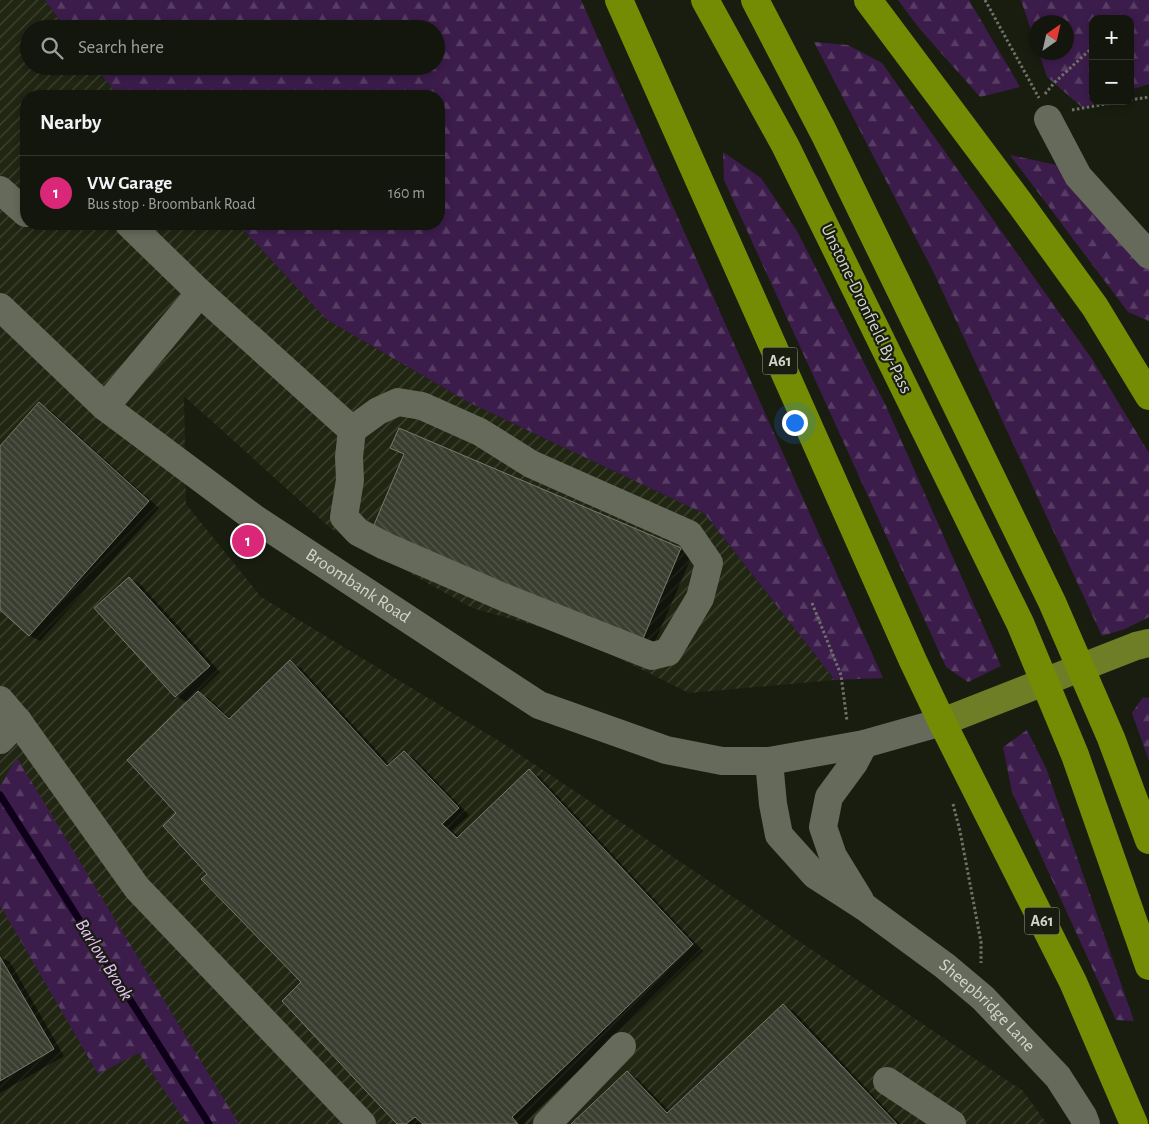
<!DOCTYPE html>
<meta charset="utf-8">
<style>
body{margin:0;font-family:"Alegreya Sans",sans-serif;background:#1c1f15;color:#f1f3f6}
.controls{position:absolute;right:15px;top:15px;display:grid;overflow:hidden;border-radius:10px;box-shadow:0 2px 8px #0003}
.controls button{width:45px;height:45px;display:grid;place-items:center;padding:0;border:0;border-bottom:1px solid #32352d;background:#13160c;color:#f1f3f6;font:25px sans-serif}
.compass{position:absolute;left:1029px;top:15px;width:45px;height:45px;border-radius:50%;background:#13160c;box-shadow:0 2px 8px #0003;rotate:34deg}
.you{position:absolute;left:794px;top:422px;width:18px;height:18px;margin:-12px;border:4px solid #fff;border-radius:50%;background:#1a73e8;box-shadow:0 0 0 8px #1a73e833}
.badge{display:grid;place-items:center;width:32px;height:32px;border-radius:50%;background:#db2777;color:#fff;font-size:16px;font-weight:700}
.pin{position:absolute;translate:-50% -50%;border:2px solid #fff;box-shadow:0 1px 5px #0006}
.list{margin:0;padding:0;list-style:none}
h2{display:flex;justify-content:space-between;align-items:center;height:65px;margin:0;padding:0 20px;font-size:21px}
h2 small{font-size:16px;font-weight:400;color:#9d9f9d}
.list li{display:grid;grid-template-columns:32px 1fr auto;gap:15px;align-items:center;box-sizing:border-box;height:75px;padding:0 20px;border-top:1px solid #32352d}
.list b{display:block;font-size:19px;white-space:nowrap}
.list p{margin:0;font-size:16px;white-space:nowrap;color:#9d9f9d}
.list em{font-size:16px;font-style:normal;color:#9d9f9d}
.icon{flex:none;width:28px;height:28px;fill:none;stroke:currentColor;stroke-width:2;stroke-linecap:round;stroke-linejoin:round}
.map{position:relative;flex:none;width:1149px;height:1124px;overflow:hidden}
.search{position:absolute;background:#13160c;box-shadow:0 2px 8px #0003;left:20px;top:20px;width:425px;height:55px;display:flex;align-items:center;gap:12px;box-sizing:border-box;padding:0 18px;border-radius:28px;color:#9d9f9d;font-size:19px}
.panel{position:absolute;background:#13160c;box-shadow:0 2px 8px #0003;left:20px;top:90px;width:425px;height:140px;border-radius:20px}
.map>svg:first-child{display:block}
</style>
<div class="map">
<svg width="1149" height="1124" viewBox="0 0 1149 1124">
<defs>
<pattern id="industrial-furrows" width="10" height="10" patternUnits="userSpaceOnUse" patternTransform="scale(1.25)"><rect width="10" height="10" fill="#212613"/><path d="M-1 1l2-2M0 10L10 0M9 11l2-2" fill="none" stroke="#404534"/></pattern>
<pattern id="forest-firs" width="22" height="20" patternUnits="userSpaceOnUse" patternTransform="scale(1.25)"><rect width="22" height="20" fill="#3c1c4b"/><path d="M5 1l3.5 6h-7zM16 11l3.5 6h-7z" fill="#573c64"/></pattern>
<pattern id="building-back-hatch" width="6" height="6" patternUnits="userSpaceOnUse" patternTransform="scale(1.25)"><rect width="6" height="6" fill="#3a3e30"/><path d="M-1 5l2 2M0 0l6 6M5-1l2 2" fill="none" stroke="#56594d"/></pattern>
</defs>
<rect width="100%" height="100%" fill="#191d10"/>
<path fill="url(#industrial-furrows)" d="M 0,0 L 45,0 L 66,29 L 29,29 L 29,66 L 93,66 L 120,96 L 26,96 L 26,224 L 238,224 L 326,319 L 468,402 L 705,514 L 835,680 L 689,693 L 576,637 L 472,608 L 330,528 L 184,396 L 186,504 L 261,597 L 504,744 L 1023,1091 L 1047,1124 L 0,1124 Z"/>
<g fill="url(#forest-firs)">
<path d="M 45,0 L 581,0 L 883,678 L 835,680 L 705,514 L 468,402 L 326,319 L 238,224 L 439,224 L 439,96 L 120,96 L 93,66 L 436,66 L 436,29 L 66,29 Z"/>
<path d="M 898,0 L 969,0 L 1020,87 L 980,97 L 919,28 Z"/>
<path d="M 1021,0 L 1149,0 L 1149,84 L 1130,90 L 1130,19 L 1093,19 L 1093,101 L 1101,101 L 1083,108 L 1047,77 L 1039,53 L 1066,52 L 1066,22 L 1036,22 L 1036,45 Z"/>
<path d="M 814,42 L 848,45 L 882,63 L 1092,359 L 1149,453 L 1149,617 L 1125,629 L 1102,636 L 933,271 Z"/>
<path d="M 723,152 L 761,178 L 797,231 L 886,406 L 1001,666 L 968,682 L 946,667 L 724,180 Z"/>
<path d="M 1010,155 L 1066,167 L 1149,268 L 1149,321 L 1128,312 Z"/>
<path d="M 1143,697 L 1149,698 L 1149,761 L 1132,713 Z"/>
<path d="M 1027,730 L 1046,768 L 1134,1021 L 1116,1020 L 1012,792 L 1003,747 Z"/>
<path d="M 17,758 L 239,1124 L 187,1124 L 139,1053 L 98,1074 L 0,905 L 0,786 Z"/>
</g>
<g fill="#0007">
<path d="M 39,404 L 50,410 L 159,508 L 40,641 L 29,635 L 0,608 L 0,448 Z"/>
<path d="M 399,430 L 681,550 L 692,556 L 651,651 L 405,455 L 392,447 Z"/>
<path d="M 129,578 L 140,584 L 220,672 L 198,693 L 210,699 L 231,719 L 290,662 L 301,668 L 390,765 L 404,753 L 415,759 L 469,815 L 452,831 L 460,837 L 529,771 L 540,777 L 703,951 L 523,1124 L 399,1124 L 303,982 L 209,874 L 188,703 L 176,696 Z"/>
<path d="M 0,957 L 10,962 L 64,1056 L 0,1093 Z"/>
<path d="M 783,1005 L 794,1011 L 900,1124 L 573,1124 L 628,1073 L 638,1079 L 670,1112 Z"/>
</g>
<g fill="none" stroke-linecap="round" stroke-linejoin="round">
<path stroke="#0e0018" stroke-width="7" d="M 0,795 L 209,1124"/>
</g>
<g fill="url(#building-back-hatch)" stroke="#767b6b">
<path d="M 39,402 L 149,501 L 29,636 L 0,610 L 0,446 Z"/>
<path d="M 399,428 L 681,548 L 640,646 L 371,532 L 404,454 L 390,448 Z"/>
<path d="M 129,577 L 210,666 L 175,697 L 94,608 Z"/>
<path d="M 290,660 L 387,766 L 404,751 L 459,808 L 442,824 L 457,838 L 529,769 L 693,944 L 512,1117 L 518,1124 L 423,1124 L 415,1117 L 406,1124 L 397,1124 L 282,1001 L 301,982 L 201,879 L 207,874 L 163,826 L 176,813 L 127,760 L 198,691 L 229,719 Z"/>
<path d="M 0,957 L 54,1049 L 0,1081 Z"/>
<path d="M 783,1004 L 897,1124 L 571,1124 L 627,1071 L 667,1113 Z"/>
</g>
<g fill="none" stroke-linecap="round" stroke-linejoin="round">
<g stroke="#6f7268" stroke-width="3" stroke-dasharray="2.5 2.5" stroke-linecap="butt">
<path d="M 985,0 L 1039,98"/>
<path d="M 1045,94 L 1054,83 L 1093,47"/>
<path d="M 1130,100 L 1149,97"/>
<path d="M 1072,110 L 1123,101"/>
<path d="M 812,603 L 841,675 L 847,721"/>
<path d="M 953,804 L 960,831 L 981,942 L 981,963"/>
</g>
<g stroke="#656a5b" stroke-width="28">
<path d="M 1048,119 L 1078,176 L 1149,255"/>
<path d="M 0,190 L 26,213"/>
<path d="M 129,224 L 200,293 L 352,430"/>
<path id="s1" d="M 0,307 L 105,407 L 254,518 L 539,705 L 666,750 L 722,761 L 769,761 L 864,744 L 942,722"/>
<path d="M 398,402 L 422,406 L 480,432 L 531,464 L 689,534 L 709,563 L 700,598 L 668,652 L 652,656 L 503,597 L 385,546 L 358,532 L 344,517 L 350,480 L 349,457 L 352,430 L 378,411 Z"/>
<path d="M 105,407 L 200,293"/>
<path d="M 0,700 L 18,721 L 137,888 L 362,1124"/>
<path d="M 0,740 L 18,721"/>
<path id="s2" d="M 769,761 L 773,804 L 779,835 L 815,875 L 866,908 L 945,966 L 983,998 L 1058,1077 L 1083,1116 L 1086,1124"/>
<path d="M 860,900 L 833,856 L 823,827 L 829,797 L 854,763 L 864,744"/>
<path d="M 887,1081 L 952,1124"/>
<path d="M 547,1124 L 622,1046"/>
</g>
<path stroke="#6e7e27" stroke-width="28" d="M 942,722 L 1136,646 L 1149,643"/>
<g stroke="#748c04" stroke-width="28">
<path d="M 619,0 L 913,661 L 942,722 L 1073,982 L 1134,1124"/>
<path d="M 705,0 L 785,145 L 1020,623 L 1075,755 L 1149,966"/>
<path d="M 755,0 L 824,133 L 1052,602 L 1111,738 L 1149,840"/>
<path d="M 868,0 L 1019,202 L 1095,307 L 1149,396"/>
</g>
</g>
<g text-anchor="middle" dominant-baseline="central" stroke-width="4.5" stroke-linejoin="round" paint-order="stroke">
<g fill="#191d10" stroke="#9b9e94" stroke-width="1">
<rect x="762.5" y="347.5" width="35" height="27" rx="4"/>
<rect x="1024.5" y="907.5" width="35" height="27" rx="4"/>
</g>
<g font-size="16" font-weight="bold" fill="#d3d5cd">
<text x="780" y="361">A61</text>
<text x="1042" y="921">A61</text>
</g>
<g font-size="18" fill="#d3d5cd" stroke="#191d10">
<text transform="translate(866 309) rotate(64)">Unstone-Dronfield By-Pass</text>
<text stroke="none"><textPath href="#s1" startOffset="455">Broombank Road</textPath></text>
<text stroke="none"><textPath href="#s2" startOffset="345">Sheepbridge Lane</textPath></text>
</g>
<g font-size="19" font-style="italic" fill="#e6c0fb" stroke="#191d10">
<text transform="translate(104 960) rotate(58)">Barlow Brook</text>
</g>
</g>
</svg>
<div class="controls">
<button>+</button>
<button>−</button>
</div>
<svg class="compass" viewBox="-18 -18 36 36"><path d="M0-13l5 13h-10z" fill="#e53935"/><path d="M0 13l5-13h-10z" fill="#9d9f9d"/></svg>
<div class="you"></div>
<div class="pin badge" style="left:248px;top:541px">1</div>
<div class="search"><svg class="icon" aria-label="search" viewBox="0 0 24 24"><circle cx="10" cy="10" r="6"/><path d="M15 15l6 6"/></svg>Search here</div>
<section class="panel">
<h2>Nearby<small></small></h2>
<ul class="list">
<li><span class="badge">1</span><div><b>VW Garage</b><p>Bus stop · Broombank Road</p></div><em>160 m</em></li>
</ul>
</section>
</div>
